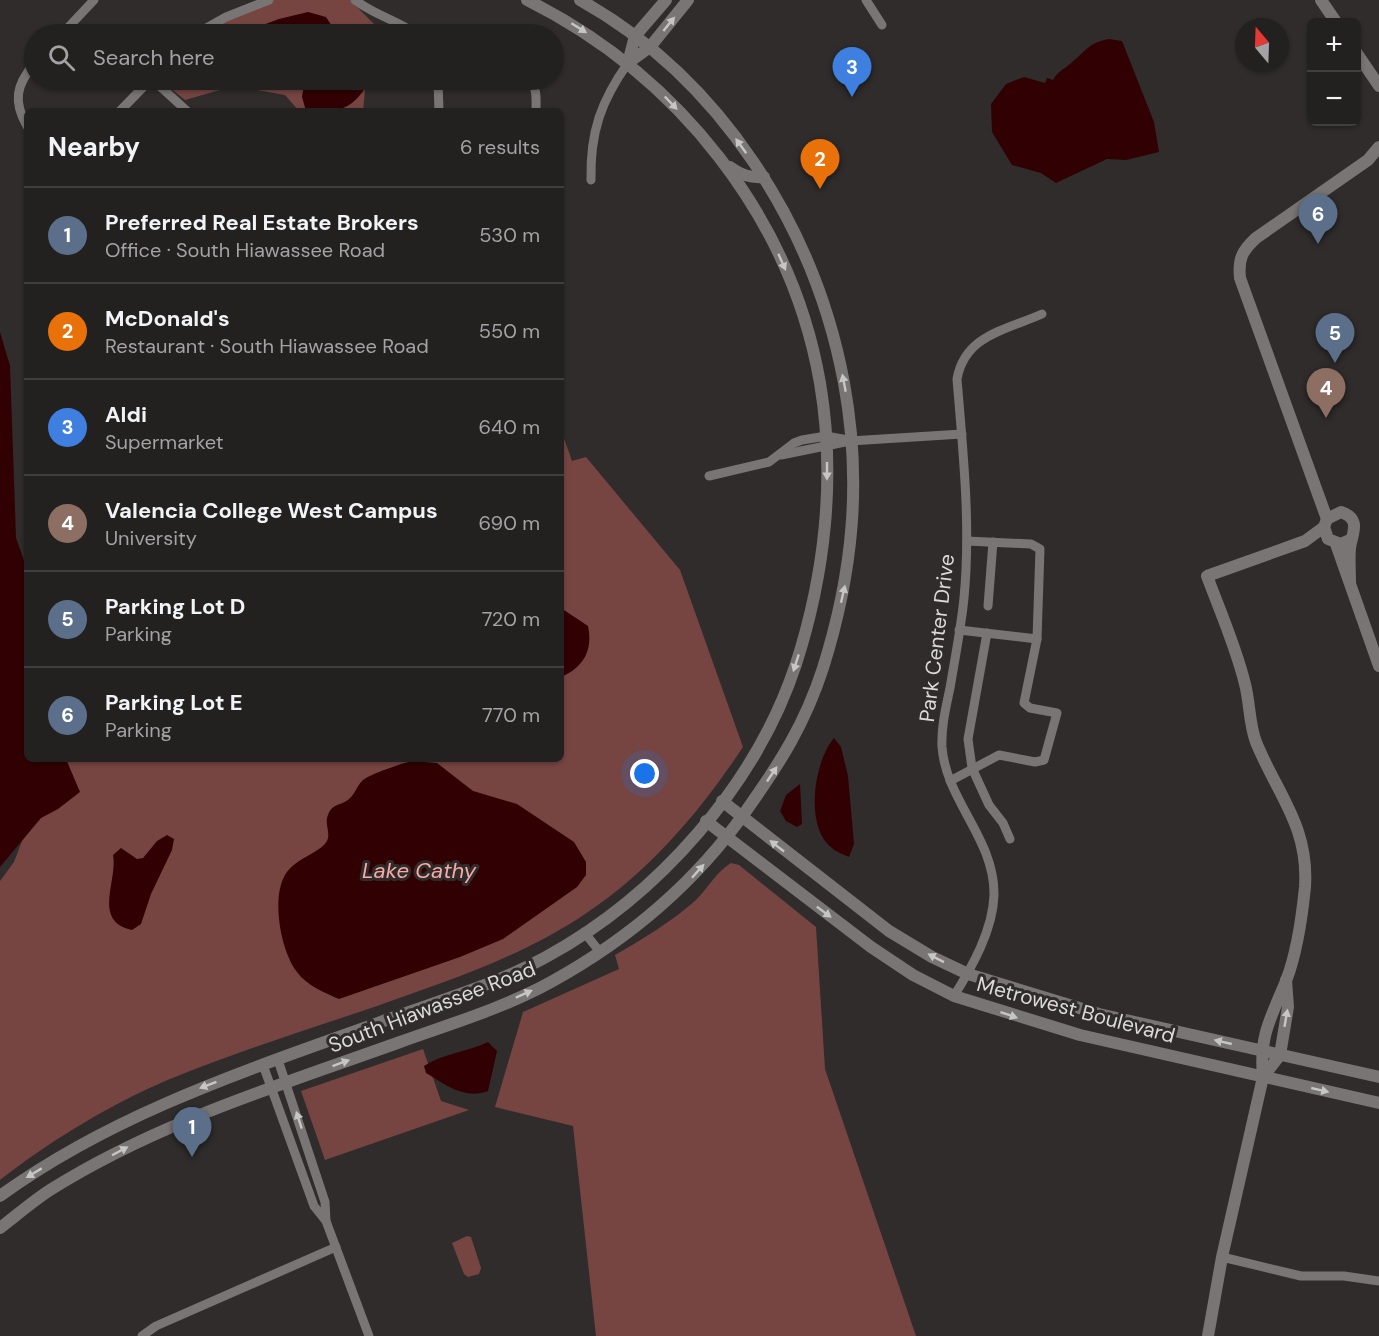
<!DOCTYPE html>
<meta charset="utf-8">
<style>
body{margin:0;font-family:"DM Sans",sans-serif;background:#2b2929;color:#f1f3f6}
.controls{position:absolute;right:18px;top:18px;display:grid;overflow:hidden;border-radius:9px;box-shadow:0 2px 4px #0004}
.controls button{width:54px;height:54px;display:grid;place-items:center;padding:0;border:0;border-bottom:2px solid #403e3e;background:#232120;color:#f1f3f6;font:30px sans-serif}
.compass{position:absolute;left:1235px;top:18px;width:54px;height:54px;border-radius:50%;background:#232120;box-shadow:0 2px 4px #0004;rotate:341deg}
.you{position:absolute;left:645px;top:774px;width:21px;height:21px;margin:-15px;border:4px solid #fff;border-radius:50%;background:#1a73e8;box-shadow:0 0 0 9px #1a73e833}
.badge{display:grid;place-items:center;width:39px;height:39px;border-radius:50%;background:#52ccd6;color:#fff;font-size:20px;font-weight:700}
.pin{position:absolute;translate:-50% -50px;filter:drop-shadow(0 2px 3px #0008)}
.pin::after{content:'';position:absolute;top:32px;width:21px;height:18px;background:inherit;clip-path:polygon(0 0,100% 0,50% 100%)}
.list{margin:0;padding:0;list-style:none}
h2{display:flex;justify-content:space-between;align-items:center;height:78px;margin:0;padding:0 24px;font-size:26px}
h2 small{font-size:20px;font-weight:400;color:#a3a3a5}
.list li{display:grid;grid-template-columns:39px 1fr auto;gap:18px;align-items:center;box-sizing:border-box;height:96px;padding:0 24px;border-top:2px solid #403e3e}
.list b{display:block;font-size:22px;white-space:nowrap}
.list p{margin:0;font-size:20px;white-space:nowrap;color:#a3a3a5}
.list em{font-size:20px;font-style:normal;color:#a3a3a5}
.icon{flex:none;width:33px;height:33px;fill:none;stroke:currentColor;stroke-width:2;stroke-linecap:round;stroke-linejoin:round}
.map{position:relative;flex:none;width:1379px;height:1336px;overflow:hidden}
.search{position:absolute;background:#232120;box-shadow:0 2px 4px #0004;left:24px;top:24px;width:540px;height:66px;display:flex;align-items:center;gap:15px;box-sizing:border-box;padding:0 21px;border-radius:33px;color:#a3a3a5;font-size:22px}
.panel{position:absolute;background:#232120;box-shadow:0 2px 4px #0004;left:24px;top:108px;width:540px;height:654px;border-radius:9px}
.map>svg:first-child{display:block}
</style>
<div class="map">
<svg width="1379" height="1336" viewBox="0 0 1379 1336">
<rect width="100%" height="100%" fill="#2f2c2b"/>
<g fill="#764542">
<path d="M 274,0 L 350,0 L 374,24 L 372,34 L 199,34 L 234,14 Z"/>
<path d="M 160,80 L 366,80 L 363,111 L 299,111 L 285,95 L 234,86 L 185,100 Z"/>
<path d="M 561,430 L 572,461 L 586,457 L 680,570 L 743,747 C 702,809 651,870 588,912 C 524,956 450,980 377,1006 C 312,1028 245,1049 180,1075 C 117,1100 54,1138 0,1180 L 0,881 L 14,862 L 27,828 L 59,759 L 561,759 Z"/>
<path d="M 731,863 L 739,865 L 816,927 L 825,1069 L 916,1336 L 596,1336 L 573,1126 L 495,1107 L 523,1012 L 619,969 L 615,955 C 643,939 671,922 696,900 C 708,888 716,872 731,863 Z"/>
<path d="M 423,1049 L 441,1101 L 469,1110 L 325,1160 L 301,1091 Z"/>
<path d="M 467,1236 L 471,1237 L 481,1268 L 479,1274 L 468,1277 L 464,1274 L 452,1243 Z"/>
</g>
<g fill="#310002">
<path d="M 308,12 L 326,17 L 337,34 L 238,34 L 279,19 Z"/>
<path d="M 1109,39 L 1122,41 L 1154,122 L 1159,152 L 1126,160 L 1107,159 L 1056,183 L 1041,173 L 1012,165 L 992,132 L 991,104 L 1006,84 L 1024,77 L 1045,83 L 1047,78 L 1053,80 C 1058,71 1063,70 1070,64 C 1085,52 1089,42 1109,39 Z"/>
<path d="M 316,80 L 367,80 L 368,84 C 349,113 339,111 306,111 L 302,97 L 304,84 Z"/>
<path d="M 0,332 L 10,366 L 16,538 L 27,569 L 27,759 L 66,759 L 80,792 L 58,809 L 41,818 L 0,867 Z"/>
<path d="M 561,608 L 588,626 C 593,650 584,667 561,677 Z"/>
<path d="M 834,738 L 841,747 L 848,776 L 854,844 L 849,857 C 843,854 836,852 832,848 C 804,828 814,761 834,738 Z"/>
<path d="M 412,761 L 437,763 L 473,791 L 517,804 L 574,842 L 586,862 L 586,875 L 577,887 L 503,939 L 460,957 L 339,999 C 325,993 306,985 297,972 C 281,951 271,899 285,875 C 296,857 319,854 327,841 C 331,833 324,823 328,815 C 332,803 341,806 349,799 C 355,794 357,786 362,781 C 367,775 403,763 412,761 Z"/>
<path d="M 800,784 L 802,824 L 797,827 L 786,821 L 780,811 L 786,795 Z"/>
<path d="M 167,835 L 174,839 L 172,850 L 151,894 L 141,924 L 132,930 C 92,921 118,881 113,855 L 121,848 L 137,859 L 143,858 L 157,841 Z"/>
<path d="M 488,1042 L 497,1051 L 488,1091 C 465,1100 446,1085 426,1073 L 424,1066 C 442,1054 467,1052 488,1042 Z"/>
</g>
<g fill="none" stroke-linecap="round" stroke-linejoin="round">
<g stroke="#797575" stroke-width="9">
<path d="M 355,0 C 374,15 397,20 416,34"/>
<path d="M 866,0 L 882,25"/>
<path d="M 62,34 L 94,0"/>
<path d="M 196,34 L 226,17 L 269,0"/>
<path d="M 153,80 L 187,111"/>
<path d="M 438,80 L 439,111"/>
<path d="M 528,80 C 538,87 536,100 536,111"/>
<path d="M 120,111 L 150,80"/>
<path d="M 27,126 C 13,102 16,85 34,64"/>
<path d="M 591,180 C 590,132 601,101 628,63"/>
<path d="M 781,455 L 850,441 L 962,434"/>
<path d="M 709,476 L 769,462 L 794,443 L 802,440 L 826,436 L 848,440"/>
<path d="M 967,541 L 1031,544 L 1040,549 L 1037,639"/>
<path d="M 988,606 L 993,542"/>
<path d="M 987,633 L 968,739 L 972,768 L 989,805 L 1003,823 L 1010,839"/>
<path d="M 950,781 L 999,755 L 1035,762 L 1044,760 L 1057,713 L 1030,708 L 1024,703 L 1037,639 L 959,630"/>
<path d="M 584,932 L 600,952"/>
<path d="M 954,996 C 972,967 993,930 994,895 C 995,839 946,801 942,747 C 941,727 946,707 950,688 C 955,658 961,628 964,598 C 971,525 963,452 957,379 C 965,335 1006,330 1042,314"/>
<path d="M 278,1060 L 325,1202 L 326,1221 L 369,1336"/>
<path d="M 263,1065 L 314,1206 L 326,1221"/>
<path d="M 1222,1257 L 1301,1276 L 1344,1276 L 1379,1281"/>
<path d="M 142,1336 L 156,1326 L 336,1247"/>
</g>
<g stroke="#797575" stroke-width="12">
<path d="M 1321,0 L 1336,22"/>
<path d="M 1356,52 L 1379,86"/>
<path d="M 628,63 L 650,47 L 688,0"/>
<path d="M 628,63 L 635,36 L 666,0"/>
<path d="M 730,167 C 741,175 750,178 764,177"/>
<path d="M 1327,519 L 1240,278 C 1238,259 1242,251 1256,238 L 1368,160 L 1379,147"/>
<path d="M 1336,544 L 1379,666"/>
<path d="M 1350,582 C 1350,570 1349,559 1350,548 C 1352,533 1362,519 1341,512 L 1327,519 L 1324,527 L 1328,539 L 1341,544 L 1352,539"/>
<path d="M 722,801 L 889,931 L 932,957 L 968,974 L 1099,1014 L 1379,1077"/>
<path d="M 706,821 L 871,947 L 913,975 L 954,996 L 1080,1035 L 1379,1103"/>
<path d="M 1263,1077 L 1280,1055 L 1288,1007 L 1286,980"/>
<path d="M 0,1196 C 117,1111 254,1068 389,1019 C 441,1000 497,984 546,957 C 658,896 756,785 796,664 C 825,574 836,477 820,383 C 791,216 677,75 527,0"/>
<path d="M 0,1228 C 17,1215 33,1201 50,1190 C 158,1122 281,1085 400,1042 C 450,1024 504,1008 551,982 C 629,939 695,883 746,811 C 780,763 805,724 823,668 C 853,573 862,481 844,383 C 815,227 720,78 580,0"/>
<path d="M 1208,1336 L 1222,1257 L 1263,1077 C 1259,1035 1271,1018 1286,981 C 1297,953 1302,917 1305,887 C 1309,826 1277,794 1256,742 C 1249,724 1250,703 1245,684 C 1236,647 1220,611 1207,576 L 1305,541 L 1324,527"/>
</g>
</g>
<defs><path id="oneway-solid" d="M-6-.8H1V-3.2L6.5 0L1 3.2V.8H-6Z" transform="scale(1.5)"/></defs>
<g fill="#c7c5c5">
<use href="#oneway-solid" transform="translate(669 24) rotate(-51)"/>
<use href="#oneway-solid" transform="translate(579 28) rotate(32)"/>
<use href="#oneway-solid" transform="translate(671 103) rotate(46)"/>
<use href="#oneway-solid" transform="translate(741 146) rotate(-126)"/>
<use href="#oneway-solid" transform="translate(782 262) rotate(66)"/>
<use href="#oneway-solid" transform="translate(844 383) rotate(-101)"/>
<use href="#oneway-solid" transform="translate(827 471) rotate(90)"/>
<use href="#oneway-solid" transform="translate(843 594) rotate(-77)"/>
<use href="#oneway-solid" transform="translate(796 663) rotate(108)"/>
<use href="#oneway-solid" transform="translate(772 774) rotate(-56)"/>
<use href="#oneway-solid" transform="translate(777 846) rotate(-142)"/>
<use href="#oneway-solid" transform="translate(698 871) rotate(-48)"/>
<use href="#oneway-solid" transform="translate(824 912) rotate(37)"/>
<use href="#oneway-solid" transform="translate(936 958) rotate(-153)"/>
<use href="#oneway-solid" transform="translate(524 994) rotate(-24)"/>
<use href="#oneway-solid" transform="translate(1009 1015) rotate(19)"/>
<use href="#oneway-solid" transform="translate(1286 1018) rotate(-80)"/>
<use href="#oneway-solid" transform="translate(1223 1042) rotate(-167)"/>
<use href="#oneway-solid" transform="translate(341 1063) rotate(-20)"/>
<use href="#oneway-solid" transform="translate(208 1085) rotate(159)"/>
<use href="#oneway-solid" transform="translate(1320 1090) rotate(13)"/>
<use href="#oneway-solid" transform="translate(299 1120) rotate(-108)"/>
<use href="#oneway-solid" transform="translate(120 1151) rotate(-28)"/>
<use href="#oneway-solid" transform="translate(34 1173) rotate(149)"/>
</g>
<g text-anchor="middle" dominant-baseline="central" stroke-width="6" stroke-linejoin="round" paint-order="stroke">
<g font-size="21" fill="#dbd9d9" stroke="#2f2c2b">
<text transform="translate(937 638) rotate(-83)">Park Center Drive</text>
<text transform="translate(432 1007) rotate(-21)">South Hiawassee Road</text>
<text transform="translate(1076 1010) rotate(15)">Metrowest Boulevard</text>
</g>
<g font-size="22" font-style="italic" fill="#f8aba6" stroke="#2f2c2b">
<text x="419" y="870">Lake Cathy</text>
</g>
</g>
</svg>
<div class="controls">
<button>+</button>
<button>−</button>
</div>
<svg class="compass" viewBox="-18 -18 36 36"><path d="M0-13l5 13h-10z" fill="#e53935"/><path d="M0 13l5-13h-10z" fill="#a3a3a5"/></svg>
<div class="you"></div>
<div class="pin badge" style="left:192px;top:1157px;background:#5c6f8a">1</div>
<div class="pin badge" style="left:820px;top:189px;background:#e8710a">2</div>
<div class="pin badge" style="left:852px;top:97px;background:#3f7fe0">3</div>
<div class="pin badge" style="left:1326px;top:418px;background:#8d6e63">4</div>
<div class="pin badge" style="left:1335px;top:363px;background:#5c6f8a">5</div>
<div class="pin badge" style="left:1318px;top:244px;background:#5c6f8a">6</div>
<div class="search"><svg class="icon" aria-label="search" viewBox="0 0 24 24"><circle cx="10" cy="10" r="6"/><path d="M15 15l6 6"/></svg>Search here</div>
<section class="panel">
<h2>Nearby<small>6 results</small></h2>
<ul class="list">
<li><span class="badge" style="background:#5c6f8a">1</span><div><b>Preferred Real Estate Brokers</b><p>Office · South Hiawassee Road</p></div><em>530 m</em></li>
<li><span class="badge" style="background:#e8710a">2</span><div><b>McDonald's</b><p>Restaurant · South Hiawassee Road</p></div><em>550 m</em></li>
<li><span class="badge" style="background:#3f7fe0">3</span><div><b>Aldi</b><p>Supermarket</p></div><em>640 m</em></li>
<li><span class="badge" style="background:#8d6e63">4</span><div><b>Valencia College West Campus</b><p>University</p></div><em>690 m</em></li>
<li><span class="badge" style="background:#5c6f8a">5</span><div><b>Parking Lot D</b><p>Parking</p></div><em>720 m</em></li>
<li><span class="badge" style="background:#5c6f8a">6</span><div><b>Parking Lot E</b><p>Parking</p></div><em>770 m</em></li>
</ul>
</section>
</div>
